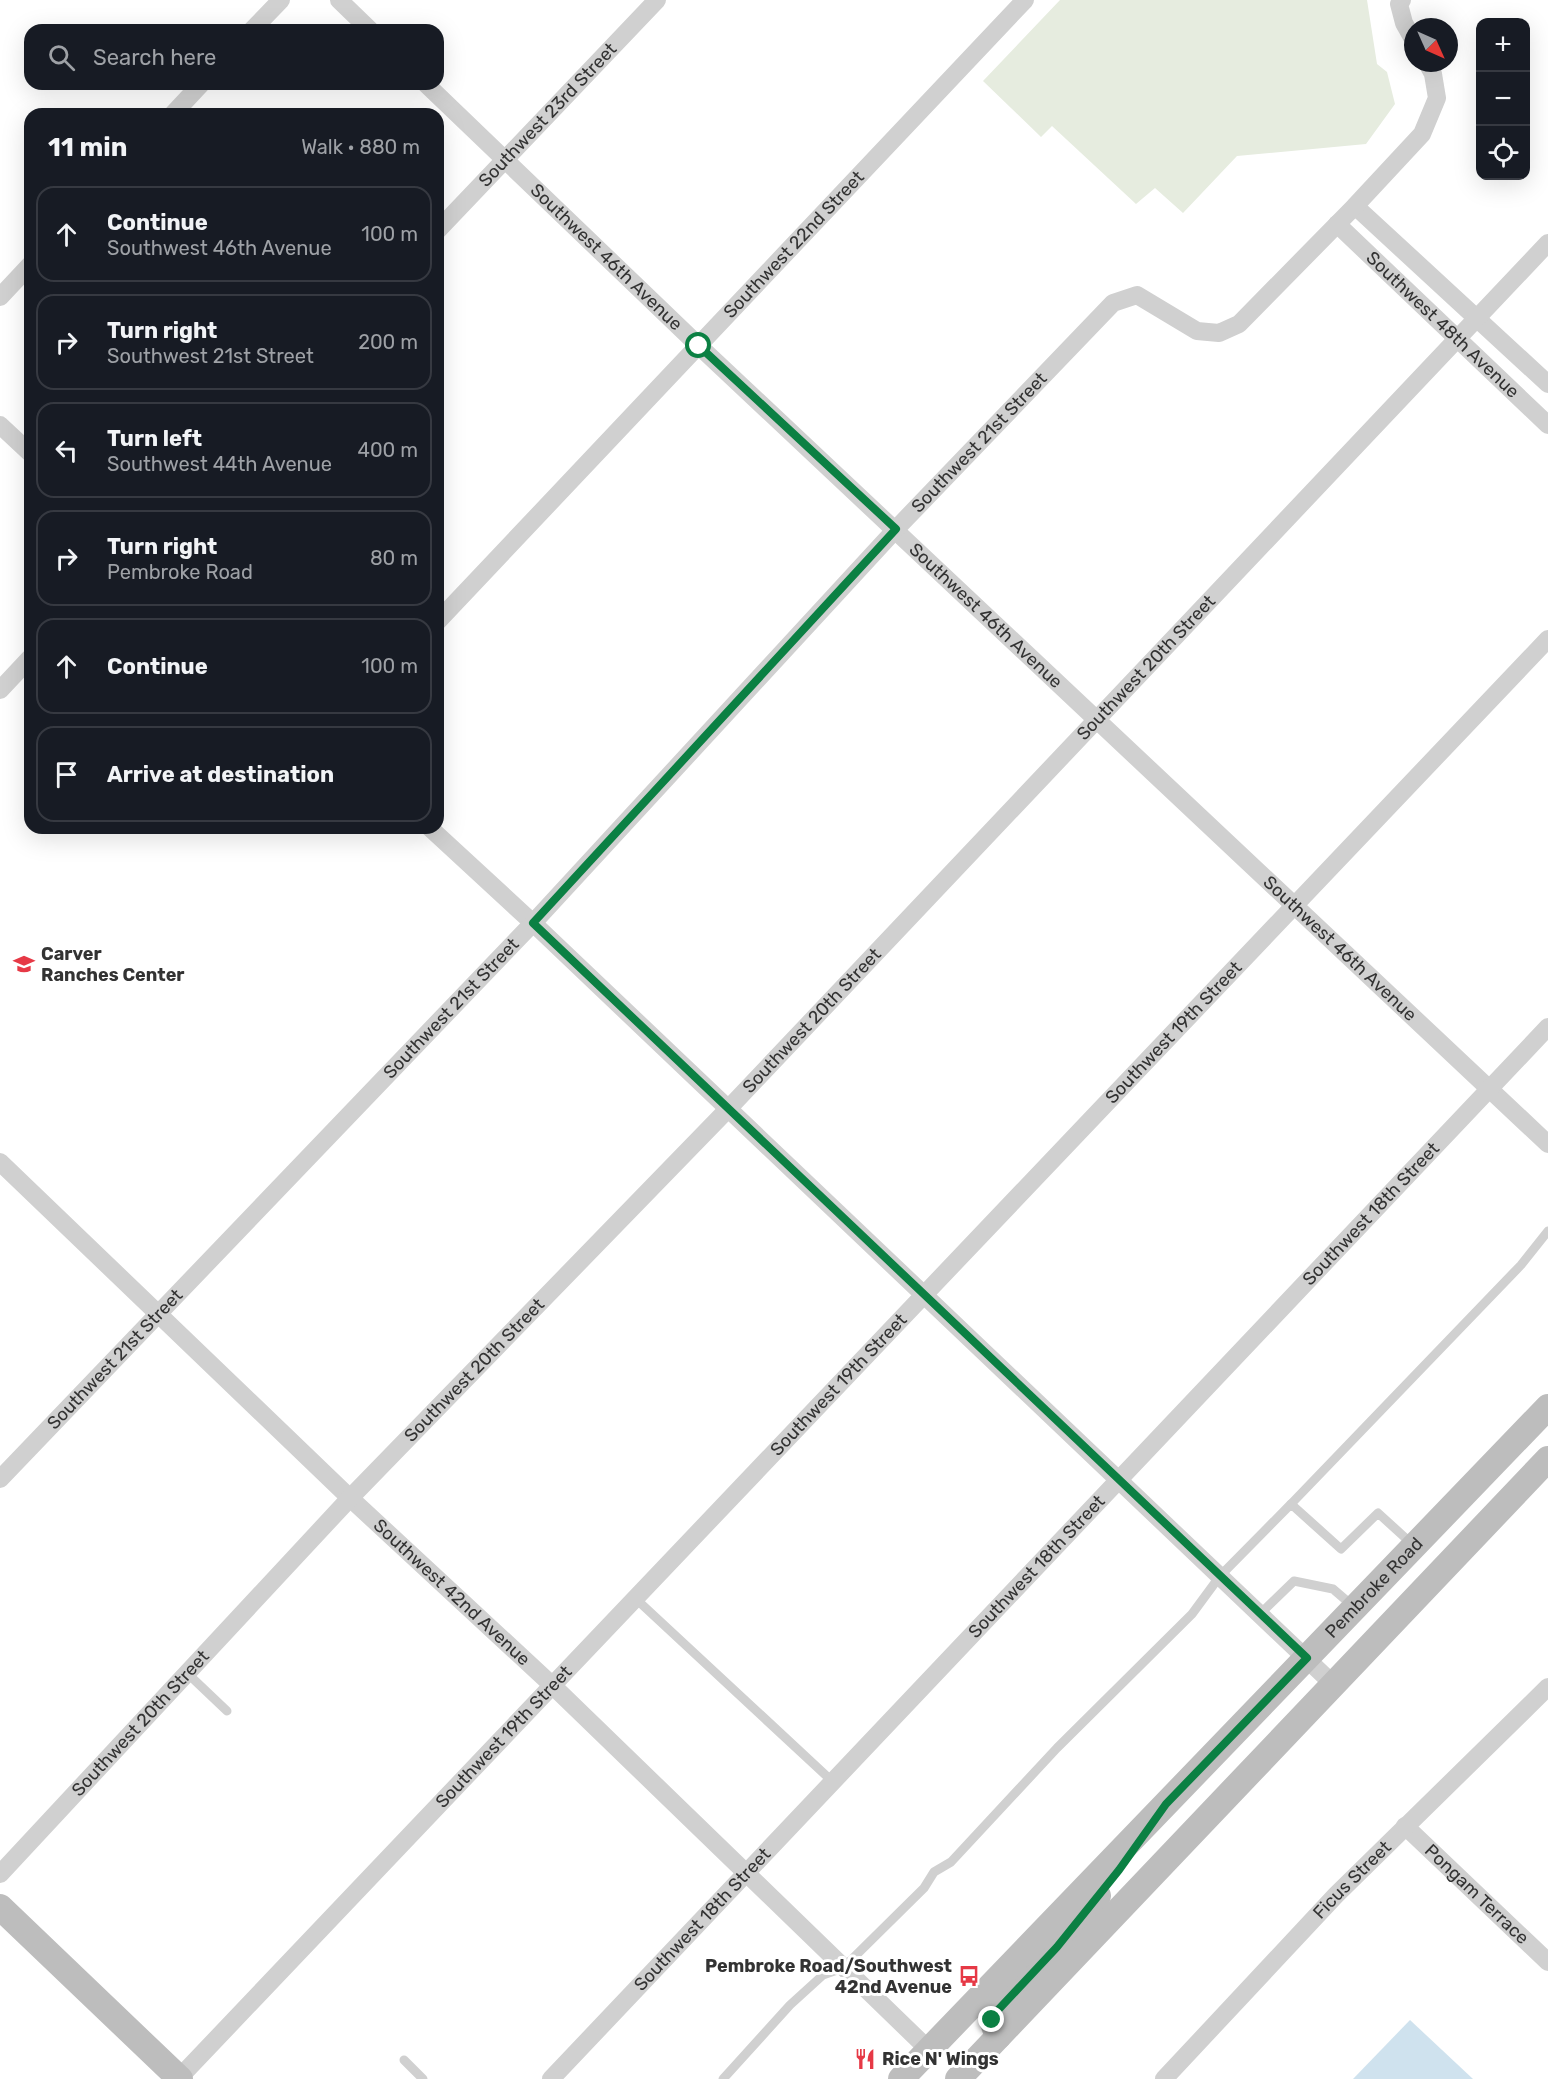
<!DOCTYPE html>
<meta charset="utf-8">
<style>
body{margin:0;font-family:Rubik,sans-serif;background:#242831;color:#f1f3f6}
.controls{position:absolute;right:18px;top:18px;display:grid;overflow:hidden;border-radius:12px;box-shadow:0 6px 24px #0002}
.controls button{width:54px;height:54px;display:grid;place-items:center;padding:0;border:0;border-bottom:2px solid #363941;background:#171b24;color:#f1f3f6;font:30px sans-serif}
.compass{position:absolute;left:1404px;top:18px;width:54px;height:54px;border-radius:50%;background:#171b24;box-shadow:0 6px 24px #0002;rotate:135deg}
.stop{position:absolute;width:18px;height:18px;margin:-14px;border:4px solid #0b8043;border-radius:50%;background:#fff}
.stop.end{background:#0b8043;border-color:#fff;box-shadow:0 2px 6px #0008}
.list{margin:0;padding:0;list-style:none}
h2{display:flex;justify-content:space-between;align-items:center;height:78px;margin:0;padding:0 24px;font-size:26px}
h2 small{font-size:20px;font-weight:400;color:#9ea1a6}
.list li{display:grid;grid-template-columns:39px 1fr auto;gap:18px;align-items:center;box-sizing:border-box;height:96px;margin:0 12px 12px;padding:0 12px;border:2px solid #363941;border-radius:18px}
.list b{display:block;font-size:22px;white-space:nowrap}
.list p{margin:0;font-size:20px;white-space:nowrap;color:#9ea1a6}
.list em{font-size:20px;font-style:normal;color:#9ea1a6}
.icon{flex:none;width:33px;height:33px;fill:none;stroke:currentColor;stroke-width:2;stroke-linecap:round;stroke-linejoin:round}
.map{position:relative;flex:none;width:1548px;height:2079px;overflow:hidden}
.search{position:absolute;background:#171b24;box-shadow:0 6px 24px #0002;left:24px;top:24px;width:420px;height:66px;display:flex;align-items:center;gap:15px;box-sizing:border-box;padding:0 21px;border-radius:18px;color:#9ea1a6;font-size:22px}
.panel{position:absolute;background:#171b24;box-shadow:0 6px 24px #0002;left:24px;top:108px;width:420px;height:726px;border-radius:18px}
.map>svg:first-child{display:block}
</style>
<div class="map">
<svg width="1548" height="2079" viewBox="0 0 1548 2079">
<rect width="100%" height="100%" fill="#fff"/>
<path fill="#e6ecdf" d="M 1060,0 L 1367,0 L 1377,64 L 1387,72 L 1395,104 L 1366,144 L 1237,156 L 1183,213 L 1155,188 L 1136,204 L 1052,126 L 1041,137 L 983,81 Z"/>
<path fill="#cfe2ee" d="M 1410,2020 L 1473,2079 L 1353,2079 Z"/>
<g fill="none" stroke-linecap="round" stroke-linejoin="round">
<g stroke="#d0d0d0" stroke-width="9">
<path d="M 1291,1504 L 1521,1265 L 1548,1231"/>
<path d="M 636,1599 L 832,1781"/>
<path d="M 1260,1614 L 1294,1581 L 1333,1589 L 1354,1607"/>
<path d="M 187,1673 L 227,1711"/>
<path d="M 404,2060 L 423,2079"/>
<path d="M 723,2079 L 790,2005 L 823,1975 L 843,1968 L 924,1888 L 934,1872 L 951,1862 L 1057,1748 L 1192,1614 L 1220,1576 L 1291,1504 L 1341,1549 L 1378,1513 L 1412,1544"/>
</g>
<g stroke="#d0d0d0" stroke-width="18">
<path d="M 339,0 L 370,30"/>
<path d="M 1402,0 L 1399,4 L 1404,23 L 1413,39"/>
<path d="M 252,30 L 281,0"/>
<path id="s1" d="M 426,84 L 699,346 L 1548,1144"/>
<path d="M 173,114 L 201,84"/>
<path d="M 1355,206 L 1548,384"/>
<path id="s2" d="M 1337,224 L 1548,425"/>
<path id="s3" d="M 438,230 L 657,0"/>
<path d="M 0,297 L 30,265"/>
<path d="M 0,425 L 30,453"/>
<path id="s4" d="M 438,621 L 1025,0"/>
<path d="M 0,690 L 30,658"/>
<path d="M 430,828 L 533,923 L 1333,1684"/>
<path id="s5" d="M 0,1162 L 350,1498 L 553,1686 L 929,2050"/>
<path id="s6" d="M 0,1479 L 533,923 L 896,529 L 1113,303 L 1137,295 L 1197,331 L 1219,333 L 1239,324 L 1355,206 L 1422,134 L 1437,98 L 1433,74 L 1427,63"/>
<path id="s7" d="M 1405,1826 L 1548,1962"/>
<path id="s8" d="M 0,1874 L 350,1498 L 729,1108 L 1548,243"/>
<path id="s9" d="M 179,2078 L 1548,639"/>
<path id="s10" d="M 551,2079 L 1548,1027"/>
<path id="s11" d="M 1164,2079 L 1336,1895 L 1548,1687"/>
</g>
<g stroke="#bdbdbd" stroke-width="26">
<path d="M 0,1907 L 180,2079"/>
<path d="M 998,2037 L 992,2020 L 998,2010 L 1057,1947 L 1098,1896"/>
<path id="s12" d="M 901,2079 L 1548,1407"/>
<path d="M 958,2079 L 1548,1459"/>
</g>
</g>
<g fill="none" stroke-linecap="round" stroke-linejoin="round">
<path stroke="#0b8043" stroke-width="8" d="M 699,346 L 896,529 L 533,923 L 1307,1658 L 1166,1804 L 1119,1870 L 1057,1947 L 998,2010 L 992,2020"/>
</g>
<defs>
<symbol id="school-bare" viewBox="-9 -9 18 18"><path d="M0-5L7-2L0 1L-7-2ZM-4 1L0 2.5L4 1V4Q0 6-4 4Z" fill="#e63946" stroke="#fff" stroke-width="2.5" paint-order="stroke"/></symbol>
<symbol id="bus-bare" viewBox="-9 -9 18 18"><path d="M-5-6H5V4H4V6H2V4H-2V6H-4V4H-5ZM-3.5-4V0h7V-4ZM-3.5 1.2v1.5H-2V1.2ZM2 1.2v1.5H3.5V1.2Z" fill="#e63946" stroke="#fff" stroke-width="2.5" paint-order="stroke"/></symbol>
<symbol id="restaurant-bare" viewBox="-9 -9 18 18"><path d="M-5-6h1v4h1v-4h1v4h1v-4h1v5L-1.5 .5V6h-2V.5L-5-1ZM5-6V6H3V1.5H1.5Q1.5-4 5-6Z" fill="#e63946" stroke="#fff" stroke-width="2.5" paint-order="stroke"/></symbol>
</defs>
<g fill-rule="evenodd">
<use href="#school-bare" x="9" y="949" width="30" height="30"/>
<use href="#bus-bare" x="954" y="1961" width="30" height="30"/>
<use href="#restaurant-bare" x="850" y="2044" width="30" height="30"/>
</g>
<g text-anchor="middle" dominant-baseline="central" stroke-width="6" stroke-linejoin="round" paint-order="stroke">
<g font-size="18" fill="#333" stroke="#fff">
<text stroke="none"><textPath href="#s3" startOffset="159">Southwest 23rd Street</textPath></text>
<text stroke="none"><textPath href="#s4" startOffset="518">Southwest 22nd Street</textPath></text>
<text stroke="none"><textPath href="#s1" startOffset="250">Southwest 46th Avenue</textPath></text>
<text stroke="none"><textPath href="#s2" startOffset="146">Southwest 48th Avenue</textPath></text>
<text stroke="none"><textPath href="#s6" startOffset="1426">Southwest 21st Street</textPath></text>
<text stroke="none"><textPath href="#s1" startOffset="772">Southwest 46th Avenue</textPath></text>
<text stroke="none"><textPath href="#s8" startOffset="1664">Southwest 20th Street</textPath></text>
<text stroke="none"><textPath href="#s1" startOffset="1258">Southwest 46th Avenue</textPath></text>
<text stroke="none"><textPath href="#s6" startOffset="652">Southwest 21st Street</textPath></text>
<text stroke="none"><textPath href="#s8" startOffset="1178">Southwest 20th Street</textPath></text>
<text stroke="none"><textPath href="#s9" startOffset="1443">Southwest 19th Street</textPath></text>
<text stroke="none"><textPath href="#s10" startOffset="1192">Southwest 18th Street</textPath></text>
<text stroke="none"><textPath href="#s6" startOffset="166">Southwest 21st Street</textPath></text>
<text stroke="none"><textPath href="#s8" startOffset="692">Southwest 20th Street</textPath></text>
<text stroke="none"><textPath href="#s9" startOffset="957">Southwest 19th Street</textPath></text>
<text stroke="none"><textPath href="#s10" startOffset="706">Southwest 18th Street</textPath></text>
<text stroke="none"><textPath href="#s12" startOffset="682">Pembroke Road</textPath></text>
<text stroke="none"><textPath href="#s5" startOffset="624">Southwest 42nd Avenue</textPath></text>
<text stroke="none"><textPath href="#s8" startOffset="206">Southwest 20th Street</textPath></text>
<text stroke="none"><textPath href="#s9" startOffset="471">Southwest 19th Street</textPath></text>
<text stroke="none"><textPath href="#s11" startOffset="274">Ficus Street</textPath></text>
<text stroke="none"><textPath href="#s7" startOffset="99">Pongam Terrace</textPath></text>
<text stroke="none"><textPath href="#s10" startOffset="220">Southwest 18th Street</textPath></text>
</g>
<g font-size="18" font-weight="bold" fill="#333" stroke="#fff" text-anchor="start">
<text x="41" y="954">Carver<tspan x="41" dy="21">Ranches Center</tspan></text>
<text x="952" y="1966" text-anchor="end">Pembroke Road/Southwest<tspan x="952" dy="21">42nd Avenue</tspan></text>
<text x="882" y="2059">Rice N' Wings</text>
</g>
</g>
</svg>
<div class="controls">
<button>+</button>
<button>−</button>
<button><svg class="icon" aria-label="locate" viewBox="0 0 24 24"><circle cx="12" cy="12" r="6"/><path d="M12 2v4M12 18v4M2 12h4M18 12h4"/></svg></button>
</div>
<svg class="compass" viewBox="-18 -18 36 36"><path d="M0-13l5 13h-10z" fill="#e53935"/><path d="M0 13l5-13h-10z" fill="#9ea1a6"/></svg>
<div class="stop" style="left:699px;top:346px"></div>
<div class="stop end" style="left:992px;top:2020px"></div>
<div class="search"><svg class="icon" aria-label="search" viewBox="0 0 24 24"><circle cx="10" cy="10" r="6"/><path d="M15 15l6 6"/></svg>Search here</div>
<section class="panel">
<h2>11 min<small>Walk · 880 m</small></h2>
<ul class="list">
<li><svg class="icon" aria-label="ahead" viewBox="0 0 24 24"><path d="M12 20V5M6 11l6-6 6 6"/></svg><div><b>Continue</b><p>Southwest 46th Avenue</p></div><em>100 m</em></li>
<li><svg class="icon" aria-label="right" viewBox="0 0 24 24"><path d="M7 20v-9h11M14 6l5 5-5 5"/></svg><div><b>Turn right</b><p>Southwest 21st Street</p></div><em>200 m</em></li>
<li><svg class="icon" aria-label="left" viewBox="0 0 24 24"><path d="M17 20v-9H6M10 6l-5 5 5 5"/></svg><div><b>Turn left</b><p>Southwest 44th Avenue</p></div><em>400 m</em></li>
<li><svg class="icon" aria-label="right" viewBox="0 0 24 24"><path d="M7 20v-9h11M14 6l5 5-5 5"/></svg><div><b>Turn right</b><p>Pembroke Road</p></div><em>80 m</em></li>
<li><svg class="icon" aria-label="ahead" viewBox="0 0 24 24"><path d="M12 20V5M6 11l6-6 6 6"/></svg><div><b>Continue</b></div><em>100 m</em></li>
<li><svg class="icon" aria-label="arrive" viewBox="0 0 24 24"><path d="M6 21V4h12l-3 4 3 4H6"/></svg><div><b>Arrive at destination</b></div></li>
</ul>
</section>
</div>
